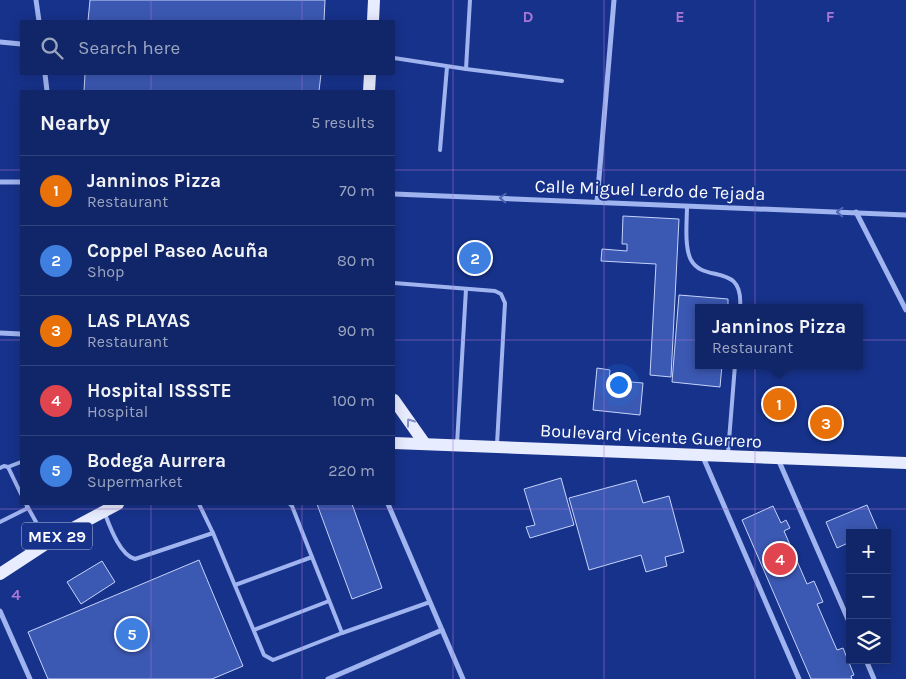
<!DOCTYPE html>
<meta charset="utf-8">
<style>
body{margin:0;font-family:Karla,sans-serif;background:#1a2e6e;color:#f1f3f6}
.controls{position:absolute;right:15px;bottom:15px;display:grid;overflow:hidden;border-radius:0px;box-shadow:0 2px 12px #0003}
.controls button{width:45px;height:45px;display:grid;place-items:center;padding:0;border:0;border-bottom:1px solid #30437c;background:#112668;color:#f1f3f6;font:25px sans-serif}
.you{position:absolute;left:618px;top:384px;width:18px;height:18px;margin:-12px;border:4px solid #fff;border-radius:50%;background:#1a73e8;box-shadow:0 0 0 8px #1a73e833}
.badge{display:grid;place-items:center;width:32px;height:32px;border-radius:50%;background:#8abfa5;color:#fff;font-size:16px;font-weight:700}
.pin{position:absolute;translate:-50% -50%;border:2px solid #fff;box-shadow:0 1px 5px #0006}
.popup{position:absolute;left:695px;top:304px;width:168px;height:65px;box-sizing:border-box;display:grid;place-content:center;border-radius:0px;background:#112668;filter:drop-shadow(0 1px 4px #0005);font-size:16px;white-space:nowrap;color:#9ca5c0}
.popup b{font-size:19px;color:#f1f3f6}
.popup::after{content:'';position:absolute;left:50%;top:100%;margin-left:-10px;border:10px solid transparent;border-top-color:#112668}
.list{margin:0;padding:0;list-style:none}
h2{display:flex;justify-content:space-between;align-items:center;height:65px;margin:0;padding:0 20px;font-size:21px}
h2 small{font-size:16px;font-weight:400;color:#9ca5c0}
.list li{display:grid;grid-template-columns:32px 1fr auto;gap:15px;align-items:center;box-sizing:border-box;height:70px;padding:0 20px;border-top:1px solid #30437c}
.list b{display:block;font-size:19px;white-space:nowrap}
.list p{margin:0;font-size:16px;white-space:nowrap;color:#9ca5c0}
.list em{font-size:16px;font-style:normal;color:#9ca5c0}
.icon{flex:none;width:28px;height:28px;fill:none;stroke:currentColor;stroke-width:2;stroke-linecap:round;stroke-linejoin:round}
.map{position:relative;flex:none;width:906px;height:679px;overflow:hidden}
.search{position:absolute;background:#112668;box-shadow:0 2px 12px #0003;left:20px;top:20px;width:375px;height:55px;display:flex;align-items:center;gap:12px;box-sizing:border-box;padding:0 18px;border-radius:0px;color:#9ca5c0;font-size:19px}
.panel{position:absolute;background:#112668;box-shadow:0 2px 12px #0003;left:20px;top:90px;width:375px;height:415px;border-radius:0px}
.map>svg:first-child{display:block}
</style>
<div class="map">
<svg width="906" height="679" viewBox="0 0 906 679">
<rect width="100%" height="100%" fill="#17328b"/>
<g fill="#3b58b2" stroke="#c6d4fb">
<path d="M 90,0 L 325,0 L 324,21 L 88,21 Z"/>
<path d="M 85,74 L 321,74 L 319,91 L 84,91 Z"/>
<path d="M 623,216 L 679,219 L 671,377 L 650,375 L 656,264 L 601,261 L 602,249 L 627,251 L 627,244 L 622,244 Z"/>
<path d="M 679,295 L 728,299 L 728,308 L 699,308 L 699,365 L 722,365 L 720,387 L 672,382 Z"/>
<path d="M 597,368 L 610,370 L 609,380 L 643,383 L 640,415 L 593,410 Z"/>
<path d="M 561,478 L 574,525 L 530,538 L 526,527 L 535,525 L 524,489 Z"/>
<path d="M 636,480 L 643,503 L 669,496 L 684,552 L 665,557 L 667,566 L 646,572 L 641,555 L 589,570 L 569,498 Z"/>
<path d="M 317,504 L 352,504 L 382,588 L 352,599 Z"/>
<path d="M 867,505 L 879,533 L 850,533 L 850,547 L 848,543 L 837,548 L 826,522 Z"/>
<path d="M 773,506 L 781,523 L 786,520 L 790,528 L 784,531 L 807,584 L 814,581 L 823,602 L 817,604 L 837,650 L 843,648 L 854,675 L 851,676 L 852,679 L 811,679 L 742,520 Z"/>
<path d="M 199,560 L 243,666 L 212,679 L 48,679 L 28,632 Z"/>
<path d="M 102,561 L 115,582 L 81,604 L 67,582 Z"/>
</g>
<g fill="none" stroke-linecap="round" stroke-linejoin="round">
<g stroke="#a0b4ef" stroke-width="4">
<path d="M 394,58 L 466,69 L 470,0"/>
<path d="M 466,69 L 562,81"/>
<path d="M 440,150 L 447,67"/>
<path d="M 687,206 C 687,220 684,247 691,260 C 704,284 744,261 740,308"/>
<path d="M 394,283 L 495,291 L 501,294 L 505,303 L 497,444"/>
<path d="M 457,444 L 466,289"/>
<path d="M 728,453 L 735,365"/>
<path d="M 8,467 L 21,462"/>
<path d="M 0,468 L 4,466 L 8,467 L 21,494"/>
<path d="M 26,504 L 46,540"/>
<path d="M 199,504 L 213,533"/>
<path d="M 290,504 L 292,506 L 312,557"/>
<path d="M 105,514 C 110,527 120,555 135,559 L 213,533 L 264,655 L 273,660 L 342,633 L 430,602"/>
<path d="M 0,522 L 28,508"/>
<path d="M 235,585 L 312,557 L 342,633"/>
<path d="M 254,630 L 329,601"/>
</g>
<g stroke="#a0b4ef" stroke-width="5">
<path d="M 36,0 L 39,21"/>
<path d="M 0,42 L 21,44"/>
<path d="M 45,74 L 47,91"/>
<path d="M 0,182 L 21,182"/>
<path d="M 394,194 L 906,215"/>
<path d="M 597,202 L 614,0"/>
<path d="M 856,212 L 906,310"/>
<path d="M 0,333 L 21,334"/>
<path d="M 703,457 L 799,679"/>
<path d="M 778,459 L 850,624"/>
<path d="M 388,504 L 463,679"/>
<path d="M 0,611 L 30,679"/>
<path d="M 866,660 L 874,679"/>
<path d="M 328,679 L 442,630"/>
</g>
<g stroke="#e8ecff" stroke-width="12">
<path d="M 373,21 L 374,0"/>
<path d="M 369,91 L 370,74"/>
<path d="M 394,400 L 425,444"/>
<path d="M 394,443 C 565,449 735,457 906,463"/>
<path d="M 0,574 L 58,536 L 118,504"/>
</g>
</g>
<defs><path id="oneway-chevron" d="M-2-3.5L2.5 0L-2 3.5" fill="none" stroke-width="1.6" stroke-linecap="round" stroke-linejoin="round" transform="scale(1.25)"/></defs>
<g stroke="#4e66b3">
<use href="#oneway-chevron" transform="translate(503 198) rotate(-178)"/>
<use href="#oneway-chevron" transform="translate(840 212) rotate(-178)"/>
</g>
<use stroke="#808fc5" href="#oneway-chevron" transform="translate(410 422) rotate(-126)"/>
<path fill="none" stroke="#a976d5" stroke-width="1" stroke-opacity="0.55" d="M 151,0 L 151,21M 302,0 L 302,21M 453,0 L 453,679M 604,0 L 604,679M 755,0 L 755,679M 151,74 L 151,91M 302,74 L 302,91M 0,170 L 21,170M 394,170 L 906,170M 0,340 L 21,340M 394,340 L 906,340M 151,504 L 151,679M 302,504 L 302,679M 0,509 L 906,509"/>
<g text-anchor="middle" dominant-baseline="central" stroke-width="4" stroke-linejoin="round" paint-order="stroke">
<rect fill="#17328b" stroke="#b9c2dc" stroke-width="1" x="22" y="522.5" width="70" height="27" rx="4"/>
<g font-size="16" font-weight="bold" fill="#fff">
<text x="57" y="536">MEX 29</text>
</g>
<g font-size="18" fill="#fff" stroke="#17328b">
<text transform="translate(650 190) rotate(2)">Calle Miguel Lerdo de Tejada</text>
<text transform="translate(651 436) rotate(3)">Boulevard Vicente Guerrero</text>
</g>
</g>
<g font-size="16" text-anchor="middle" font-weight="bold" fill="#a976d5" stroke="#17328b" stroke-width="4" stroke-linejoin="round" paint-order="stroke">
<text x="528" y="22">D</text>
<text x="680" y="22">E</text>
<text x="830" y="22">F</text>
<text x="16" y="600">4</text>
</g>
</svg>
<div class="controls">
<button>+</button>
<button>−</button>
<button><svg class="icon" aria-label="layers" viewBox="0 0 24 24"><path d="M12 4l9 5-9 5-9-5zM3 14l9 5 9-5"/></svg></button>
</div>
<div class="you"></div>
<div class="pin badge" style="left:779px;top:404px;background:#e8710a">1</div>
<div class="popup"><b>Janninos Pizza</b>Restaurant</div>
<div class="pin badge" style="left:475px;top:258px;background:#3f7fe0">2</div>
<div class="pin badge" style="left:826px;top:423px;background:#e8710a">3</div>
<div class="pin badge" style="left:780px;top:559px;background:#e0444e">4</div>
<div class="pin badge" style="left:132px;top:634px;background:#3f7fe0">5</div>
<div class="search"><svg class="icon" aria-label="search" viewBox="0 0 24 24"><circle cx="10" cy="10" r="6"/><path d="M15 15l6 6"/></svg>Search here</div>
<section class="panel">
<h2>Nearby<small>5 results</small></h2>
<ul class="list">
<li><span class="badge" style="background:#e8710a">1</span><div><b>Janninos Pizza</b><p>Restaurant</p></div><em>70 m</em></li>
<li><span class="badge" style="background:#3f7fe0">2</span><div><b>Coppel Paseo Acuña</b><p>Shop</p></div><em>80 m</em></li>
<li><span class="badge" style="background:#e8710a">3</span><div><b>LAS PLAYAS</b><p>Restaurant</p></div><em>90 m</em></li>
<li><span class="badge" style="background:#e0444e">4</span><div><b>Hospital ISSSTE</b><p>Hospital</p></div><em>100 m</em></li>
<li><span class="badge" style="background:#3f7fe0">5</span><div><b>Bodega Aurrera</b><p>Supermarket</p></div><em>220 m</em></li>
</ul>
</section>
</div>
